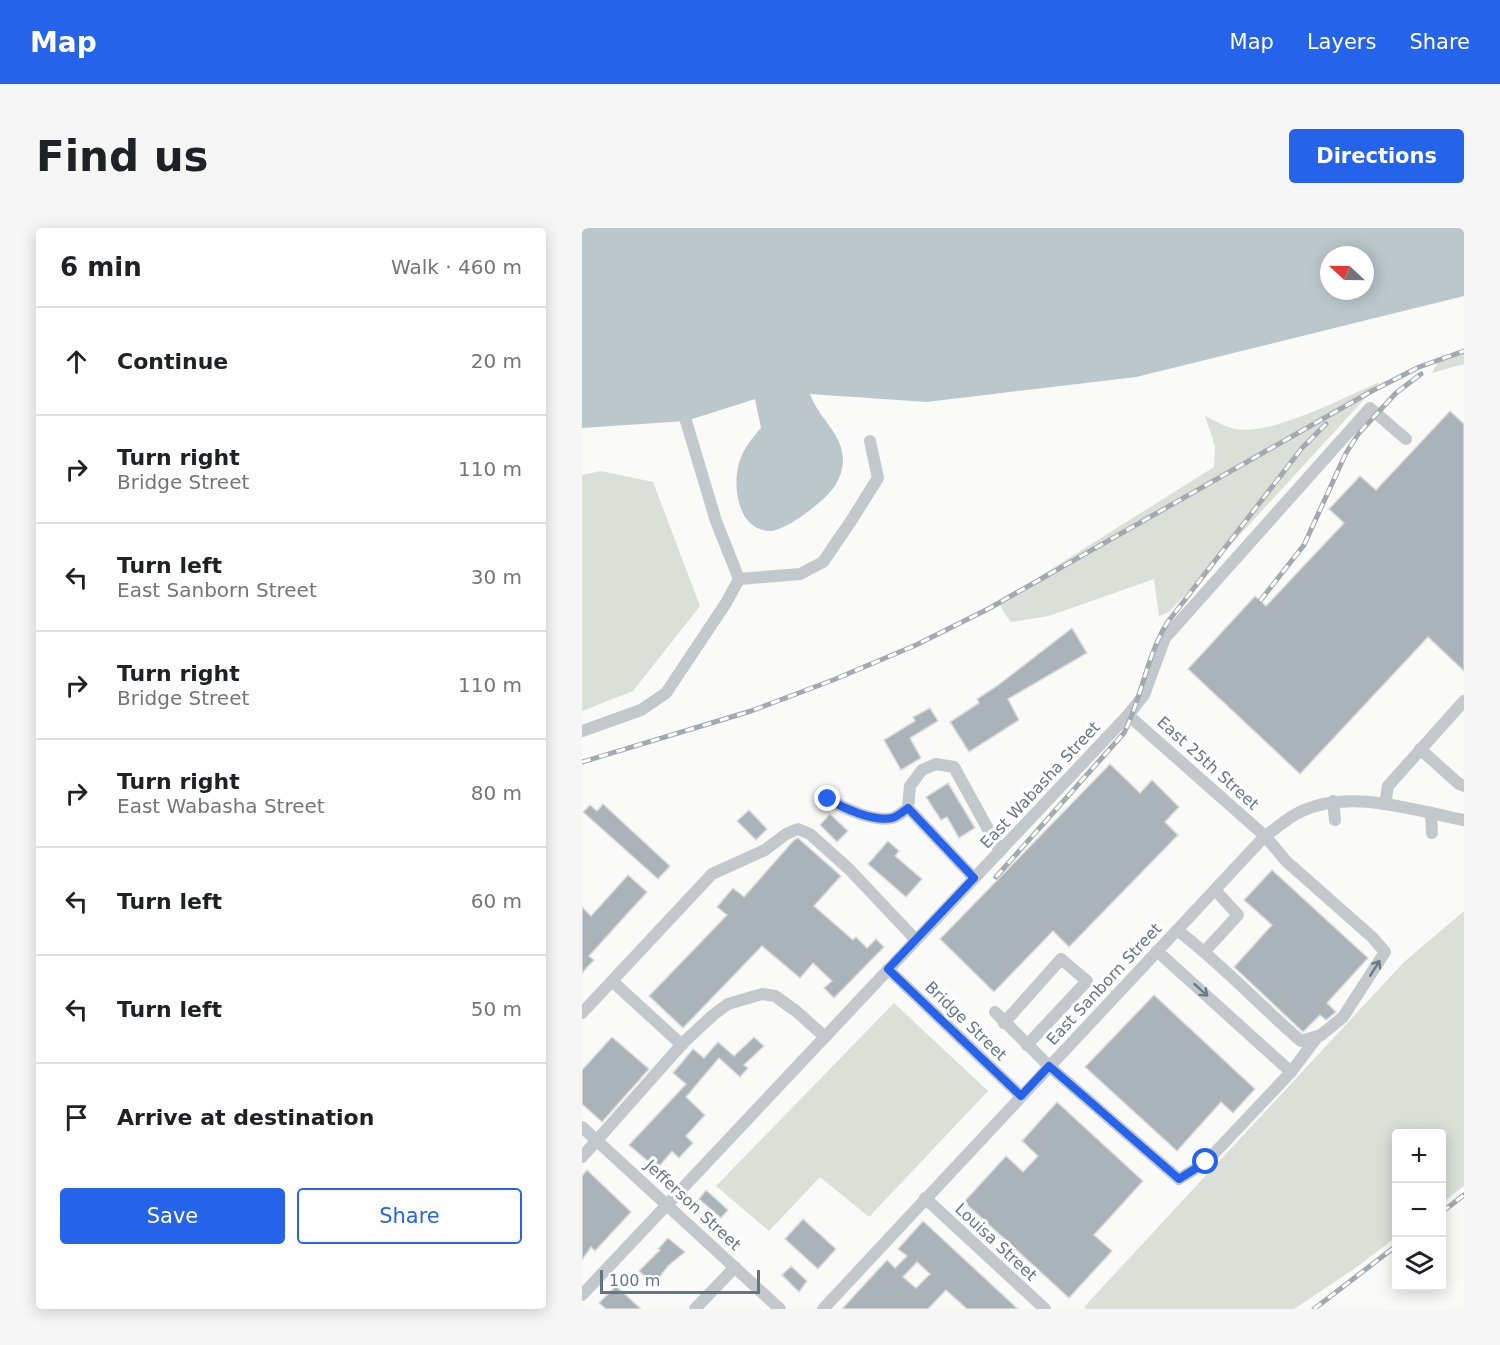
<!DOCTYPE html>
<meta charset="utf-8">
<style>
body{margin:0;font-family:"DejaVu Sans",sans-serif;background:#f6f6f6;color:#202124}
.controls{position:absolute;right:18px;bottom:18px;display:grid;overflow:hidden;border-radius:6px;box-shadow:0 3px 15px #0003}
.controls button{width:54px;height:54px;display:grid;place-items:center;padding:0;border:0;border-bottom:2px solid #e0e0e0;background:#fff;color:#202124;font:30px sans-serif}
.compass{position:absolute;left:738px;top:18px;width:54px;height:54px;border-radius:50%;background:#fff;box-shadow:0 3px 15px #0003;rotate:292deg}
.scale{position:absolute;left:18px;bottom:15px;width:160px;box-sizing:border-box;padding-left:6px;border:3px solid #657683;border-top:0;font-size:16px;line-height:21px;white-space:nowrap;color:#657683;-webkit-text-stroke:4px #fff;paint-order:stroke}
.stop{position:absolute;width:18px;height:18px;margin:-14px;border:4px solid #2563eb;border-radius:50%;background:#fff}
.stop.end{background:#2563eb;border-color:#fff;box-shadow:0 2px 6px #0008}
.list{margin:0;padding:0;list-style:none}
h2{display:flex;justify-content:space-between;align-items:center;height:78px;margin:0;padding:0 24px;font-size:26px}
h2 small{font-size:20px;font-weight:400;color:#757577}
.list li{display:grid;grid-template-columns:39px 1fr auto;gap:18px;align-items:center;box-sizing:border-box;height:108px;padding:0 24px;border-top:2px solid #e0e0e0}
.list b{display:block;font-size:22px;white-space:nowrap}
.list p{margin:0;font-size:20px;white-space:nowrap;color:#757577}
.list em{font-size:20px;font-style:normal;color:#757577}
.actions{display:flex;gap:12px;padding:18px 24px}
.actions a{flex:1;padding:14px 0;border:2px solid #2563eb;border-radius:6px;text-align:center;font-size:21px;color:#2563eb}
.actions .main{background:#2563eb;color:#fff}
.icon{flex:none;width:33px;height:33px;fill:none;stroke:currentColor;stroke-width:2;stroke-linecap:round;stroke-linejoin:round}
.map{position:relative;flex:none;width:882px;height:1081px;overflow:hidden;border-radius:6px}
header{display:flex;align-items:center;gap:36px;box-sizing:border-box;height:84px;padding:0 30px;background:#2563eb;color:#fff}
header strong{font-size:28px}
nav{display:flex;gap:33px;margin-inline-start:auto;font-size:21px}
.intro{display:flex;align-items:center;justify-content:space-between;box-sizing:border-box;height:144px;padding:0 36px}
h1{margin:0;font-size:42px}
.button{padding:15px 27px;border-radius:6px;background:#2563eb;color:#fff;font-size:21px;font-weight:700}
main{display:flex;gap:36px;padding:0 36px}
aside{flex:1;background:#fff;border-radius:6px;box-shadow:0 3px 15px #0003}
.map>svg:first-child{display:block}
</style>
<header>
<strong>Map</strong>
<nav><a>Map</a><a>Layers</a><a>Share</a></nav>
</header>
<div class="intro"><h1>Find us</h1><a class="button">Directions</a></div>
<main>
<aside>
<h2>6 min<small>Walk · 460 m</small></h2>
<ul class="list">
<li><svg class="icon" aria-label="ahead" viewBox="0 0 24 24"><path d="M12 20V5M6 11l6-6 6 6"/></svg><div><b>Continue</b></div><em>20 m</em></li>
<li><svg class="icon" aria-label="right" viewBox="0 0 24 24"><path d="M7 20v-9h11M14 6l5 5-5 5"/></svg><div><b>Turn right</b><p>Bridge Street</p></div><em>110 m</em></li>
<li><svg class="icon" aria-label="left" viewBox="0 0 24 24"><path d="M17 20v-9H6M10 6l-5 5 5 5"/></svg><div><b>Turn left</b><p>East Sanborn Street</p></div><em>30 m</em></li>
<li><svg class="icon" aria-label="right" viewBox="0 0 24 24"><path d="M7 20v-9h11M14 6l5 5-5 5"/></svg><div><b>Turn right</b><p>Bridge Street</p></div><em>110 m</em></li>
<li><svg class="icon" aria-label="right" viewBox="0 0 24 24"><path d="M7 20v-9h11M14 6l5 5-5 5"/></svg><div><b>Turn right</b><p>East Wabasha Street</p></div><em>80 m</em></li>
<li><svg class="icon" aria-label="left" viewBox="0 0 24 24"><path d="M17 20v-9H6M10 6l-5 5 5 5"/></svg><div><b>Turn left</b></div><em>60 m</em></li>
<li><svg class="icon" aria-label="left" viewBox="0 0 24 24"><path d="M17 20v-9H6M10 6l-5 5 5 5"/></svg><div><b>Turn left</b></div><em>50 m</em></li>
<li><svg class="icon" aria-label="arrive" viewBox="0 0 24 24"><path d="M6 21V4h12l-3 4 3 4H6"/></svg><div><b>Arrive at destination</b></div></li>
</ul>
<div class="actions"><a class="main">Save</a><a>Share</a></div>
</aside>
<div class="map">
<svg width="882" height="1081" viewBox="0 0 882 1081">
<rect width="100%" height="100%" fill="#fafaf8"/>
<g fill="#dadfd7">
<path d="M 882,121 L 882,136 L 850,145 L 859,128 Z"/>
<path d="M 798,154 L 587,384 L 577,388 L 572,351 L 467,388 L 429,394 L 422,385 L 417,374 L 632,239 L 633,218 L 623,188 C 632,192 643,199 653,201 C 690,208 762,169 798,154 Z"/>
<path d="M 19,243 L 71,254 L 118,378 L 51,463 L 0,483 L 0,247 Z"/>
<path d="M 882,683 L 882,958 L 860,975 L 860,906 L 814,906 L 814,1009 L 775,1039 L 712,1081 L 504,1081 L 502,1079 L 821,735 Z"/>
<path d="M 312,775 L 406,863 L 287,989 L 238,949 L 187,1003 L 134,958 Z"/>
</g>
<path fill="#bbc7cb" fill-rule="evenodd" d="M 0,0 L 882,0 L 882,68 L 554,149 L 345,174 L 228,166 C 236,190 262,206 261,234 C 261,240 257,251 254,256 C 247,270 205,302 189,303 C 157,303 151,263 156,239 C 159,224 169,211 179,200 L 173,171 L 104,193 L 0,200 ZM 747,27 L 783,27 L 783,63 L 747,63 Z"/>
<g fill="#aab3b9" stroke="#dcdcda" stroke-width="1.5" fill-rule="evenodd">
<path d="M 868,183 L 882,196 L 882,443 L 846,409 L 718,546 L 606,441 L 673,368 L 684,378 L 762,295 L 747,281 L 778,248 L 794,262 Z"/>
<path d="M 490,400 L 505,425 L 426,471 L 437,492 L 387,524 L 368,494 L 397,475 L 395,471 L 415,458 Z"/>
<path d="M 348,480 L 356,493 L 328,510 L 339,530 L 319,542 L 302,512 L 333,493 L 331,489 Z"/>
<path d="M 528,536 L 558,565 L 570,552 L 597,579 L 583,594 L 596,607 L 487,719 L 471,703 L 412,764 L 358,711 Z"/>
<path d="M 366,555 L 393,600 L 377,610 L 365,589 L 359,592 L 344,569 Z"/>
<path d="M 21,576 L 88,638 L 76,651 L 1,584 L 8,577 L 15,583 Z"/>
<path d="M 167,582 L 185,601 L 174,612 L 155,593 Z"/>
<path d="M 248,586 L 266,603 L 255,614 L 238,597 Z"/>
<path d="M 216,610 L 259,648 L 232,678 L 271,712 L 274,709 L 285,720 L 294,711 L 302,719 L 252,770 L 242,760 L 250,753 L 231,735 L 218,750 L 180,718 L 101,800 L 67,768 L 145,687 L 135,679 L 151,660 L 162,669 L 212,612 Z"/>
<path d="M 306,613 L 317,623 L 313,628 L 340,651 L 324,669 L 286,636 Z"/>
<path d="M 690,642 L 786,730 L 745,775 L 754,784 L 744,792 L 738,787 L 721,804 L 652,739 L 690,697 L 662,672 Z"/>
<path d="M 46,647 L 65,664 L 7,728 L 12,732 L 0,745 L 0,679 L 9,688 Z"/>
<path d="M 572,767 L 673,861 L 651,885 L 639,874 L 595,923 L 503,839 Z"/>
<path d="M 30,809 L 67,841 L 20,894 L 0,876 L 0,842 Z"/>
<path d="M 172,809 L 182,818 L 162,837 L 166,840 L 158,849 L 137,830 L 104,869 L 123,887 L 104,908 L 111,915 L 97,930 L 90,923 L 75,941 L 47,917 L 104,856 L 91,845 L 111,821 L 122,830 L 136,814 L 152,828 Z"/>
<path d="M 475,874 L 561,953 L 512,1007 L 530,1023 L 487,1070 L 382,974 L 424,928 L 441,944 L 456,928 L 440,913 Z"/>
<path d="M 5,942 L 49,984 L 13,1023 L 9,1019 L 0,1032 L 0,948 Z"/>
<path d="M 124,962 L 146,982 L 139,990 L 117,971 Z"/>
<path d="M 221,991 L 254,1021 L 236,1041 L 203,1011 Z"/>
<path d="M 341,993 L 436,1081 L 385,1081 L 364,1062 L 346,1081 L 260,1081 L 305,1032 L 313,1040 L 325,1028 L 316,1021 ZM 335,1034 L 348,1046 L 334,1060 L 321,1049 Z"/>
<path d="M 86,1010 L 103,1024 L 86,1038 L 72,1056 L 57,1043 L 78,1022 L 76,1021 Z"/>
<path d="M 209,1038 L 225,1053 L 217,1064 L 200,1047 Z"/>
<path d="M 34,1058 L 59,1081 L 24,1081 L 17,1075 Z"/>
</g>
<g fill="none" stroke-linecap="round" stroke-linejoin="round">
<g stroke="#c3c8cc" stroke-width="12">
<path d="M 157,351 L 218,346 L 241,334 L 269,293 L 296,250 L 288,213"/>
<path d="M 546,487 L 683,608 L 704,633 L 790,709 L 803,724 L 761,789 L 739,807 L 719,813 C 677,777 639,735 595,702"/>
<path d="M 0,503 L 59,482 L 84,465 L 144,375 L 157,351 L 134,293 L 104,193"/>
<path d="M 838,521 L 877,556 L 882,558"/>
<path d="M 246,571 C 261,580 291,594 310,590 C 315,589 322,583 326,580"/>
<path d="M 751,573 L 753,592"/>
<path d="M 803,576 L 806,558 L 882,473"/>
<path d="M 849,586 L 850,605"/>
<path d="M 392,650 L 326,580 L 328,558 L 340,542 L 354,536 L 372,539 L 418,623"/>
<path d="M 575,723 L 709,844"/>
<path d="M 623,723 L 656,687 L 633,662"/>
<path d="M 306,741 L 439,868"/>
<path d="M 30,753 L 100,817"/>
<path d="M 413,784 L 467,838 L 597,951 L 624,934 L 709,844 L 736,808"/>
<path d="M 0,785 L 130,646 L 183,622 L 204,606 L 216,601 L 228,606 L 267,641 L 334,712"/>
<path d="M 422,795 L 479,731 L 505,753 L 445,817"/>
<path d="M 0,899 L 198,1081"/>
<path d="M 0,929 L 102,814 L 131,787 L 146,776 L 180,766 L 193,768 L 214,783 L 243,809"/>
<path d="M 343,970 L 463,1081"/>
<path d="M 0,1067 L 546,487 L 562,467 L 583,410 L 788,180 L 824,211"/>
<path d="M 113,1081 L 153,1039"/>
<path d="M 241,1081 L 683,608 C 694,601 705,590 718,584 C 766,560 831,582 882,592"/>
</g>
<defs>
<g id="rail">
<path d="M 678,373 L 722,317 L 764,225 L 777,205 L 814,165 L 839,146"/>
<path d="M 0,534 L 169,483 L 251,452 L 334,417 L 406,381 L 788,164 L 837,139 L 882,123"/>
<path d="M 414,649 L 542,505 C 560,469 564,430 585,395 L 720,220 L 744,196"/>
<path d="M 860,984 L 882,967"/>
<path d="M 732,1081 L 814,1018"/>
</g>
</defs>
<use href="#rail" stroke="#a2aab0" stroke-width="5"/>
<use href="#rail" stroke="#fff" stroke-width="3" stroke-dasharray="9" stroke-linecap="butt"/>
</g>
<defs><path id="oneway-shaft" d="M-6 0H5M1.5-3L5.5 0L1.5 3" fill="none" stroke-width="1.6" stroke-linecap="round" stroke-linejoin="round" transform="scale(1.5)"/></defs>
<g stroke="#6a7a87">
<use href="#oneway-shaft" transform="translate(793 740) rotate(-58)"/>
<use href="#oneway-shaft" transform="translate(619 762) rotate(42)"/>
</g>
<g fill="none" stroke-linecap="round" stroke-linejoin="round">
<path stroke="#2563eb" stroke-width="8" d="M 246,571 C 261,580 291,594 310,590 C 315,589 322,583 326,580 L 392,650 L 306,741 L 439,868 L 467,838 L 597,951 L 624,934"/>
</g>
<g text-anchor="middle" dominant-baseline="central" stroke-width="6" stroke-linejoin="round" paint-order="stroke">
<g font-size="16" fill="#657683" stroke="#fff">
<text transform="translate(626 535) rotate(42)">East 25th Street</text>
<text transform="translate(458 557) rotate(-47)">East Wabasha Street</text>
<text transform="translate(522 756) rotate(-47)">East Sanborn Street</text>
<text transform="translate(384 793) rotate(44)">Bridge Street</text>
<text transform="translate(111 977) rotate(43)">Jefferson Street</text>
<text transform="translate(414 1014) rotate(43)">Louisa Street</text>
</g>
</g>
</svg>
<div class="controls">
<button>+</button>
<button>−</button>
<button><svg class="icon" aria-label="layers" viewBox="0 0 24 24"><path d="M12 4l9 5-9 5-9-5zM3 14l9 5 9-5"/></svg></button>
</div>
<svg class="compass" viewBox="-18 -18 36 36"><path d="M0-13l5 13h-10z" fill="#e53935"/><path d="M0 13l5-13h-10z" fill="#757577"/></svg>
<div class="scale">100 m</div>
<div class="stop" style="left:624px;top:934px"></div>
<div class="stop end" style="left:246px;top:571px"></div>
</div>
</main>
